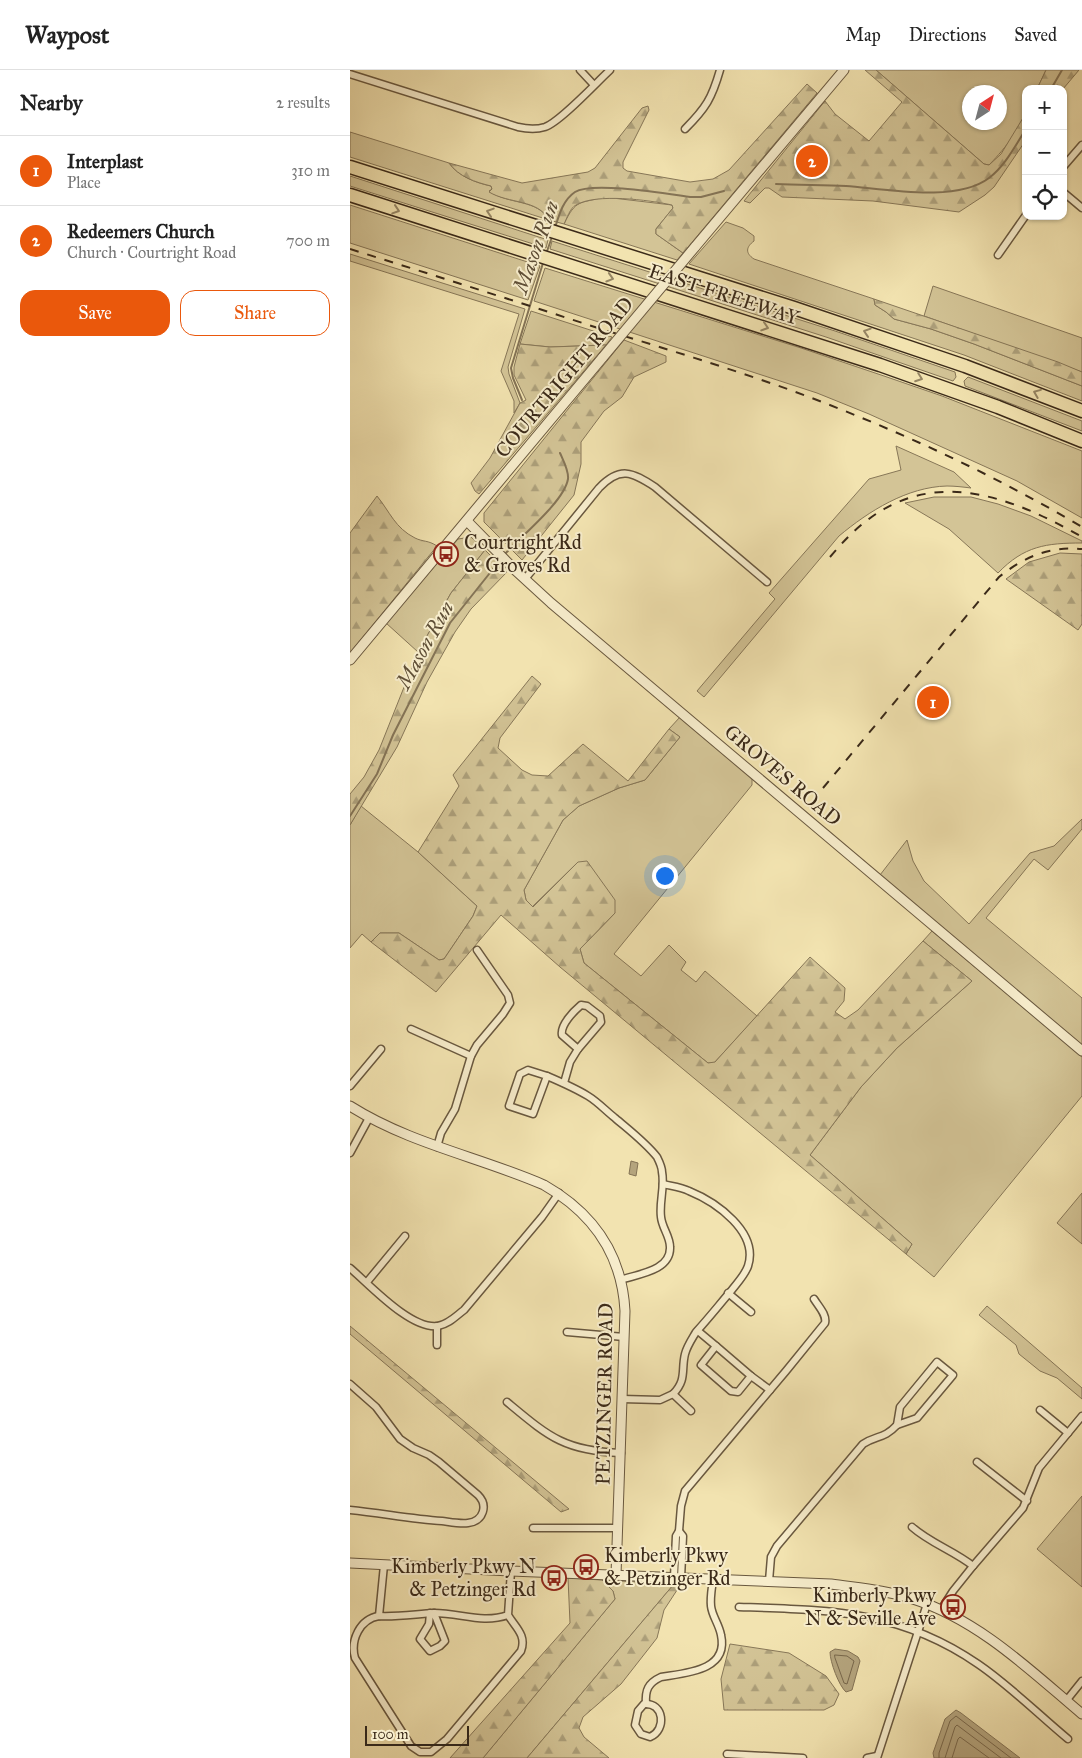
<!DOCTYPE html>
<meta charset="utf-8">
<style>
body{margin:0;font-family:"IM FELL Great Primer",serif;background:#f6f6f6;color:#222}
.controls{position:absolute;right:15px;top:15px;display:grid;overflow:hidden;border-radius:10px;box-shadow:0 1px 4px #0004}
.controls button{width:45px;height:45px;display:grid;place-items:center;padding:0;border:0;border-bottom:1px solid #e0e0e0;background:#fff;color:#222;font:25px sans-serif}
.compass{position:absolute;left:612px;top:15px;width:45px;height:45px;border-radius:50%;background:#fff;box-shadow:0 1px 4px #0004;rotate:36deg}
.scale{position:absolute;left:15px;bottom:12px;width:104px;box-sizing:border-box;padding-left:5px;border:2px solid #3b2a19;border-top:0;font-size:14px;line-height:18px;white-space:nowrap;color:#3b2a19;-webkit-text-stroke:4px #f7edcc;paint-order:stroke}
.you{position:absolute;left:314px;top:805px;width:18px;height:18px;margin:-12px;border:4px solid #fff;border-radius:50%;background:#1a73e8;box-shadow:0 0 0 8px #1a73e833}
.badge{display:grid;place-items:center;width:32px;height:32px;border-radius:50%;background:#ea580c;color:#fff;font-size:16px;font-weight:700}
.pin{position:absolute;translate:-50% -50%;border:2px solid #fff;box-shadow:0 1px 5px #0006}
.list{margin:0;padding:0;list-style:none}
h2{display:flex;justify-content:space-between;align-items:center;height:65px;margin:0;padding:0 20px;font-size:21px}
h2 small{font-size:16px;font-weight:400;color:#767676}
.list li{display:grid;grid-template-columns:32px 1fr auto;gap:15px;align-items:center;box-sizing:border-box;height:70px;padding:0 20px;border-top:1px solid #e0e0e0}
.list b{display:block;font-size:19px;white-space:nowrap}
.list p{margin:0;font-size:16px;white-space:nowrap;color:#767676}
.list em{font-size:16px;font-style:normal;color:#767676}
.actions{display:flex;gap:10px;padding:15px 20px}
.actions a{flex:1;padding:11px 0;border:1px solid #ea580c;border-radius:15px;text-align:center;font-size:18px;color:#ea580c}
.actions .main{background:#ea580c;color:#fff}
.icon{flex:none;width:28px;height:28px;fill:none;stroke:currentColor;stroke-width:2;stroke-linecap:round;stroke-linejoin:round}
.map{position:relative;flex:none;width:732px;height:1688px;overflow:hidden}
header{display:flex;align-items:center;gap:30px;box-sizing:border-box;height:70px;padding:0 25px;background:#fff;border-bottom:1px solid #e0e0e0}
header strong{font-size:24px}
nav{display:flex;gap:28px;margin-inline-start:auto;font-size:18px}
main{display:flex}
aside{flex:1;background:#fff}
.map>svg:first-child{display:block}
</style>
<header>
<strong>Waypost</strong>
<nav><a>Map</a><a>Directions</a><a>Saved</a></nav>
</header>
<main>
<aside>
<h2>Nearby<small>2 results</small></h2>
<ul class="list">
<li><span class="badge">1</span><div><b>Interplast</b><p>Place</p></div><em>310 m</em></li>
<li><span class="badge">2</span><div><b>Redeemers Church</b><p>Church · Courtright Road</p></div><em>700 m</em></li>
</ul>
<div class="actions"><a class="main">Save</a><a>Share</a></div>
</aside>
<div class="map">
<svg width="732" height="1688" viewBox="0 0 732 1688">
<defs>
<pattern id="forest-firs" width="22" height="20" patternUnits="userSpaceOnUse" patternTransform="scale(1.25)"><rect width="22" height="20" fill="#d3c496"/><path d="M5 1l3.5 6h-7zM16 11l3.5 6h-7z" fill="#ac9f7a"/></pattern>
</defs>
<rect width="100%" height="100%" fill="#f2e3b0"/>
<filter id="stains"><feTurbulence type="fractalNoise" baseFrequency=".004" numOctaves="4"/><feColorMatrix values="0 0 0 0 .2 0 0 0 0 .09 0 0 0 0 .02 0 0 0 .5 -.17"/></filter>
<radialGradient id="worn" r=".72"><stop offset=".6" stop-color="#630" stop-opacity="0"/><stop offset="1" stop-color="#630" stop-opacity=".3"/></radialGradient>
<g fill="#d3c496" stroke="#877758" fill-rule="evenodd">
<path d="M 526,0 L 696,0 L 687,19 L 676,19 C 676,26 677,36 676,43 C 673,57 649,85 639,95 L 634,94 ZM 620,22 L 650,22 L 650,52 L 620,52 Z"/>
<path d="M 0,62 L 99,93 C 108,106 126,113 141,116 L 142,119 L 139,121 C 159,135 188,129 199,150 L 0,87 Z"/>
<path d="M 0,106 L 198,170 L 196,178 L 0,116 Z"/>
<path d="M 254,127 L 322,135 L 323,138 L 306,159 L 306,164 L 333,183 L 327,190 L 214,154 C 226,129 229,134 254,127 Z"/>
<path d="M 0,135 L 190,196 L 178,230 L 0,173 Z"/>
<path d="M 376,152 L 393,158 L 404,166 L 404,171 C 396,177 395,183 404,189 L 524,229 L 525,235 L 536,242 L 544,249 L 581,259 L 624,274 L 732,316 L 732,331 L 614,285 L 339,194 Z"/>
<path d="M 202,171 L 485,261 L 605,302 L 606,307 L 603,311 L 476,267 L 200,179 Z"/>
<path d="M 0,184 L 175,239 L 158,297 L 159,304 L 170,333 L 164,343 L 164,331 L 151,301 L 169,244 L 0,191 Z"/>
<path d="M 195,198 L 451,278 L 534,306 L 592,326 L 732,381 L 732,448 L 667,411 L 519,344 L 467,323 L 184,231 Z"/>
<path d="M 583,216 L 732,268 L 732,302 L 574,246 Z"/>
<path d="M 181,241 L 262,267 L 256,275 L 200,277 L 170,274 Z"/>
<path d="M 618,307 L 732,351 L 732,361 L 615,316 L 614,311 Z"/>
<path d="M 546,376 L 604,402 L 621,418 C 613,417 605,416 597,416 C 557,417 519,441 489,466 L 354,627 L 347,621 L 425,529 L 419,523 L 519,409 L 551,400 Z"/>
<path d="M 584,427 L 621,427 L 648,434 L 681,446 L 732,471 L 732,473 C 696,473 674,476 648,503 L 599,459 L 555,433 Z"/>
<path d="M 121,467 L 135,480 L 101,523 L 68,582 L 36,553 L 108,469 Z"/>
<path d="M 330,647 L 402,708 L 402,715 L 264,884 L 291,906 L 319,875 L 336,892 L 331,900 L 346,912 L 355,901 L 407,946 L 364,993 L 358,993 L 234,893 L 230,879 L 265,843 L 228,792 L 182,837 L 176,830 L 174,820 L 213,750 L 229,736 L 269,718 L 295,710 L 330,667 L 319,659 Z"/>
<path d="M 11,736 L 68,782 L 127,836 L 123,846 L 94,889 L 89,890 L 49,863 L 30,863 L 21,872 L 12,864 L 0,878 L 0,755 Z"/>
<path d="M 732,749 L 732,759 L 698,800 L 684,789 L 636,848 L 732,928 L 732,975 L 530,805 L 557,770 L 563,791 L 574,811 L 619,854 L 680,783 L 704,776 Z"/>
<path d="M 582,861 L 732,987 L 732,1026 L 584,1207 L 556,1184 L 562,1174 L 460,1085 L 511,1017 L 547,978 L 622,911 L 573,871 Z"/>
<path d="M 732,1123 L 732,1174 L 707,1153 Z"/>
<path d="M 637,1236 L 732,1318 L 732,1329 L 707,1308 L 690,1301 L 669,1284 L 666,1275 L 629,1245 Z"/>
<path d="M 732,1426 L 732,1517 L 687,1479 Z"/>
<path d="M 252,1510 L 324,1514 L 177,1688 L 133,1688 L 265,1529 L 263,1521 Z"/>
</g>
<g fill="url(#forest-firs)" stroke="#877758">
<path d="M 515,0 L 526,0 L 634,94 L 639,95 L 651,84 L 676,43 L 676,70 L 644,117 L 635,125 L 609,142 L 523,131 L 432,127 L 419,118 L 415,118 L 400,133 L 394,131 L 475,31 L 485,44 L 519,71 L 552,32 Z"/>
<path d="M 696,0 L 729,0 L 713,19 L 687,19 Z"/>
<path d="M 457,14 L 467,23 L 333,183 L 306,164 L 306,159 L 323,138 L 322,135 C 299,130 246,123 226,135 C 220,138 217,148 214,154 L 199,150 C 188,129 159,134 139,122 L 142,119 L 141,116 C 125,112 109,107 99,93 L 172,113 L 238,102 L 245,98 L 292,38 L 298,36 L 299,40 L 273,92 L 273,98 L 277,101 L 340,112 L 363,109 L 379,100 Z"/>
<path d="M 524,229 L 708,292 L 732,302 L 732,316 L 624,274 L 581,259 L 544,249 L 536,242 L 525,235 Z"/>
<path d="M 274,270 L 316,286 L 316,292 L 284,307 L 272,327 L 254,341 L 231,372 L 231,394 L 224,425 L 172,490 L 134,452 L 134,443 Z"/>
<path d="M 170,274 L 200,277 L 256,275 L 129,424 L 125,421 L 121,413 L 140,388 L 170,333 L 176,330 L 164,305 L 164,297 Z"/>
<path d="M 27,426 C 40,442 45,458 65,468 C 73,472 78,470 87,476 L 0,583 L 0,463 Z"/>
<path d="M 135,480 L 157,502 L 121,539 L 105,562 L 77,612 L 47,677 L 0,755 L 0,724 L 14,707 L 29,680 L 68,582 L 101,523 Z"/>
<path d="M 710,483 L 732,484 L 732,554 L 728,560 L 656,509 L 679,492 Z"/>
<path d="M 182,606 L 191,614 L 150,668 L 148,678 L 172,700 L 182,705 L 198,706 L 233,674 L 278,711 L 319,659 L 330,667 L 295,710 L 269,718 L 229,736 L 213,750 L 174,820 L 176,830 L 183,837 L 228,792 L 237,791 L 265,830 L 265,843 L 230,879 L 234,893 L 358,993 L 365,992 L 460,887 L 495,918 L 494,931 L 485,942 L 495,949 L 508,940 L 573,871 L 622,911 L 547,978 L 511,1017 L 460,1085 L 562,1174 L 556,1184 L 210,897 L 151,845 L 86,922 L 21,872 L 30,863 L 49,863 L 89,890 L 94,889 L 123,846 L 127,836 L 68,782 L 109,716 L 103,705 Z"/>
<path d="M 0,1256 L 219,1439 L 211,1442 L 0,1264 Z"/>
<path d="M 218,1508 L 252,1510 L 263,1521 L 265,1529 L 133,1688 L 100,1688 L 220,1553 Z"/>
<path d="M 324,1514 L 331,1514 L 314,1540 L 307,1568 L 271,1614 L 233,1647 L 229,1658 L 234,1667 L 259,1688 L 177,1688 Z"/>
<path d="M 380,1574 L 439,1583 L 476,1606 L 489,1624 L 484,1635 L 474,1640 L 374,1640 L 371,1609 Z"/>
</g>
<g fill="#b4a47d" stroke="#847355">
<path d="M 281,1091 L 288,1093 L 286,1106 L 279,1104 Z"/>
<path d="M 485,1579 L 498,1581 L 508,1587 L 510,1591 L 502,1620 L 496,1622 C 489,1616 480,1592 480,1582 Z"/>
<path d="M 606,1640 L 611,1643 L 670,1688 L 584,1688 L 583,1683 L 595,1649 Z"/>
</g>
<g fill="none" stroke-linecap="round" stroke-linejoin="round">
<g stroke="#78674b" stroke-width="1">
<path d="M 485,1585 L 497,1586 L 504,1591 L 497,1614 L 494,1613 L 485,1588 Z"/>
<path d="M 589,1688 L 589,1683 L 600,1651 L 606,1646 L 661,1688"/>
<path d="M 595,1688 L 605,1657 L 607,1655 L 651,1688"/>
<path d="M 602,1688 L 608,1669 L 610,1667 L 639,1688"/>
</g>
<g stroke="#847355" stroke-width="2">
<path d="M 701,19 L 712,0"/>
<path d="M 426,114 C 449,115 473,115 496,116 C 535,119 606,133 639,108 C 655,96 665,76 676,59"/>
<path d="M 205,158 C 209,145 213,130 225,122 C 242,111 318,124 340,127 L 351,127 L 374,121"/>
<path d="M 196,184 L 202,167"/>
<path d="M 172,330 L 163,308 L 161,298 L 193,193"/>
<path d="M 154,485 C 171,466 214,432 218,409 C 219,401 213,390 210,383"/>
<path d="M 0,746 L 27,704 L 43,665 L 100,553 L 151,489"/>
</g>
<defs>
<g id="minor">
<path d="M 230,0 L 244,15"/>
<path d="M 0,4 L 168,57 C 177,59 185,60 195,57 C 210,52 246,13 260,0"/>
<path d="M 335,59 C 356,38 362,28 370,0"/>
<path d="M 713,97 L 732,75"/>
<path d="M 713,122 L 732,138"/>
<path d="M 648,185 L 676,145"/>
<path d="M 175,509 L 249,418 C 270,396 282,402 305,417 L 417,512"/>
<path d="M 231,935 L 237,936 L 250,946 L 251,952 L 228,979 L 212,965 C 210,955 224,941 231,935 Z"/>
<path d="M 61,959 L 121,986"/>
<path d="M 178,1000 L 197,1006 L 183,1044 L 159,1036 L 170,1004 Z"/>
<path d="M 197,1006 C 211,1012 225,1018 238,1026 C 248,1032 256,1041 265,1048 C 279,1060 295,1072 307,1087 C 309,1091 312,1097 312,1102 C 315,1117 309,1132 311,1147 C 312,1158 320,1166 320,1177 C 321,1201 288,1204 270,1210"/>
<path d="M 214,1013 L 220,992 L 228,979"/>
<path d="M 0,1016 L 31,979"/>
<path d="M 87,1077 L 91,1063 L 105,1039 L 121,986 L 127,975 L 153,944 L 160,933 L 158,925 L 127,880"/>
<path d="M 0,1083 L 19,1048"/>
<path d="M 313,1114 C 321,1116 331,1117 339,1121 C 366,1132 409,1162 398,1196 C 395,1205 387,1213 381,1221 C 369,1235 358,1249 346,1262 C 342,1269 337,1276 335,1284 C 331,1300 337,1310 323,1324"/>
<path d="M 0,1198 C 20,1215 61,1260 88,1256 C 99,1254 106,1246 114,1240 L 192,1147 L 209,1123"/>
<path d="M 17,1212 L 55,1166"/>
<path d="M 378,1223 L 401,1242"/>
<path d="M 87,1256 L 87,1275"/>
<path d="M 348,1261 L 366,1276"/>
<path d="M 217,1262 L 274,1267"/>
<path d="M 366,1276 L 401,1306 L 388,1322 L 381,1321 L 351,1295 Z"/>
<path d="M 587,1292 L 603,1305 L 567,1348 L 547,1355 L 550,1337 Z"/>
<path d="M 401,1306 L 420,1320"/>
<path d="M 0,1314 L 26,1337 L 50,1369 L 63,1378 L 79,1385 L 89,1392 L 128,1425 C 138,1435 134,1451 118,1453 C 110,1454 100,1452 92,1451 C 61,1449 31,1443 0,1440"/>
<path d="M 272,1329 L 310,1330 L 323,1324 L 341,1341"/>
<path d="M 157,1332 C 198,1366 214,1381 271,1383"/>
<path d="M 690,1340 L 718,1363"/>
<path d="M 627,1392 L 677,1431"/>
<path d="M 562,1457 C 580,1473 604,1481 623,1496"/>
<path d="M 183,1458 L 268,1458"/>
<path d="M 329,1461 L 333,1466 L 331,1508"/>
<path d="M 324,1507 L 326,1466 L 329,1461 L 331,1436 L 335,1421 L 436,1301 L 475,1253 C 477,1245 469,1237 464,1229"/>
<path d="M 419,1511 L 421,1487 L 427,1476 L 513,1374 C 527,1365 534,1369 547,1355"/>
<path d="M 389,1537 C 479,1540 550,1540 628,1594 C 659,1615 689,1645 718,1669"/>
<path d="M 591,1540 L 603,1521 L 623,1496 L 673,1438 L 689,1398 L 732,1346"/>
<path d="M 80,1543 L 79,1554 L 70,1569 L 80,1581 L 90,1576 L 95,1571 L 84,1543"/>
<path d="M 158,1545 C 132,1554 111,1543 84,1543 C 66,1544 47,1547 29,1546 C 10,1549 0,1570 5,1588 L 61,1676 L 70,1682 L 81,1682 L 97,1669 L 171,1581 C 177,1565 165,1557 158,1545 L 161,1501"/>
<path d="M 29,1546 L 34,1495"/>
<path d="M 716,1631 L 732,1611"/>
<path d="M 294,1634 C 314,1632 317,1660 300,1667 L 291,1664 L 285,1655 L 288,1641 Z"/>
<path d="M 296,1634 C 295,1620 298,1613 311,1607 C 335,1603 379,1601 371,1565 C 369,1554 362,1546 361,1536 C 360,1527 362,1518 363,1509"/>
<path d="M 377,1684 L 453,1688"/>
<path d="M 517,1688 L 527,1686"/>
<path d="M 527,1688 L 577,1534"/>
</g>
<g id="tertiary">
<path d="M 345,177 L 494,0"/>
<path d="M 117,451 L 165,500 L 201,533 L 732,981"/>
<path d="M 0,590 L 253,287"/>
<path d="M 0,1036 C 60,1074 130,1087 194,1115 C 243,1143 272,1185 275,1241 L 266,1505"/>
<path d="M 0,1493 L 161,1501 L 481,1514 C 508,1518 536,1520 563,1529 C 629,1550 681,1601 732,1644"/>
</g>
<g id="motorway">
<path d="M 0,97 L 444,238 L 615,296 L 732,341"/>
<path d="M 0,125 L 530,295 L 648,337 L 732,371"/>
</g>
</defs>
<use href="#minor" stroke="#69583f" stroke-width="9"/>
<use href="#tertiary" stroke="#69583f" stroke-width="11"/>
<use href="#motorway" stroke="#3b2a19" stroke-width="15"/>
<use href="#minor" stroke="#f7edcc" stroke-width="6"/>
<use href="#tertiary" stroke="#f7edcc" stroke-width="9"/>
<use href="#motorway" stroke="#f2e3b0" stroke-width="12"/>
<g stroke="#3b2a19" stroke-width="2" stroke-dasharray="9 9" stroke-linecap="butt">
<path d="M 0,179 C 83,205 165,231 248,258 C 313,278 379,298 443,321 C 543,358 641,403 732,457"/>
<path d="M 480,487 C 491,474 502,462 515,452 C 585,396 664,428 732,467"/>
<path d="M 473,718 L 649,507 C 674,487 699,476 732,479"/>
</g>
<defs>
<path id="tertiary-bridge" d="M 253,287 L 345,177"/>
</defs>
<use href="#tertiary-bridge" stroke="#69583f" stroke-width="11" stroke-linecap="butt"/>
<use href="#tertiary-bridge" stroke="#f7edcc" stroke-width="9"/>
</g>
<defs><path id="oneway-chevron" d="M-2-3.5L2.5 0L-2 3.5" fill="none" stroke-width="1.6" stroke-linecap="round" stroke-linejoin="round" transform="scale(1.25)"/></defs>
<g stroke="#968664">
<use href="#oneway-chevron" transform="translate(46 140) rotate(18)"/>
<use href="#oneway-chevron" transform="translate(140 142) rotate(-162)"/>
<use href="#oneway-chevron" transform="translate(260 208) rotate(17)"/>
<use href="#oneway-chevron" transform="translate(415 257) rotate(18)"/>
<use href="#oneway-chevron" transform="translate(517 262) rotate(-162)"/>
<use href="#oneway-chevron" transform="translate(569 308) rotate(20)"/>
<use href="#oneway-chevron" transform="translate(687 323) rotate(-158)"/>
</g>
<defs>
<symbol id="bus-ring" viewBox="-11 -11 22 22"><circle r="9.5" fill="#f7edcc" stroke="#8f2418" stroke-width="1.5"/><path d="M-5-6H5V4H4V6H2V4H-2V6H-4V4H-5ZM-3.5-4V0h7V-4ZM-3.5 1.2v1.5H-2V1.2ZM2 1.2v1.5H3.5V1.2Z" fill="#8f2418"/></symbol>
</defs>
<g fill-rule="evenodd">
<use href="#bus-ring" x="82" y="470" width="28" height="28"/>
<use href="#bus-ring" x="222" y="1483" width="28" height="28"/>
<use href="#bus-ring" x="190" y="1494" width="28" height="28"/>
<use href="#bus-ring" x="589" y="1523" width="28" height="28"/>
</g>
<g text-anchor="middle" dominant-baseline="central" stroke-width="4" stroke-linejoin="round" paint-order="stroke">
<g font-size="20" fill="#3b2a19" stroke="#f7edcc">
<text transform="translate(374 224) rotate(18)">EAST FREEWAY</text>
<text transform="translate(214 307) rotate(-50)">COURTRIGHT ROAD</text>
<text transform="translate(433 705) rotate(40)">GROVES ROAD</text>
<text transform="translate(254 1324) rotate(-89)">PETZINGER ROAD</text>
</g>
<g font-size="20" fill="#3b2a19" stroke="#f7edcc" text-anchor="start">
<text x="114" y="472">Courtright Rd<tspan x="114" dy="23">&amp; Groves Rd</tspan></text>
<text x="254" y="1485">Kimberly Pkwy<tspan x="254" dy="23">&amp; Petzinger Rd</tspan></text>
<text x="186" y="1496" text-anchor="end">Kimberly Pkwy N<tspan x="186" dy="23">&amp; Petzinger Rd</tspan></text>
<text x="586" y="1525" text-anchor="end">Kimberly Pkwy<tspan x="586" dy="23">N &amp; Seville Ave</tspan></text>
</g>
<g font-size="21" font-style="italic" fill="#5f4f37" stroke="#f7edcc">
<text transform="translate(186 177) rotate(-70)">Mason Run</text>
<text transform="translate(75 575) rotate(-61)">Mason Run</text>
</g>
</g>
<rect width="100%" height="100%" filter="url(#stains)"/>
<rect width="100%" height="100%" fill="url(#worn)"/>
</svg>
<div class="controls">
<button>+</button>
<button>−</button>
<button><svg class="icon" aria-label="locate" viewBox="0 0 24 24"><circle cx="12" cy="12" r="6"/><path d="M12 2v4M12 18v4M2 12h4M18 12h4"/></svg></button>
</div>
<svg class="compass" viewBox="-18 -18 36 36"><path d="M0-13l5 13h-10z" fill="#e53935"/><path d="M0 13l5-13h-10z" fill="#767676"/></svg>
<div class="scale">100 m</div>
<div class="you"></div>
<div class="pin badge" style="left:583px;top:632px">1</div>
<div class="pin badge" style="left:462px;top:91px">2</div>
</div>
</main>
